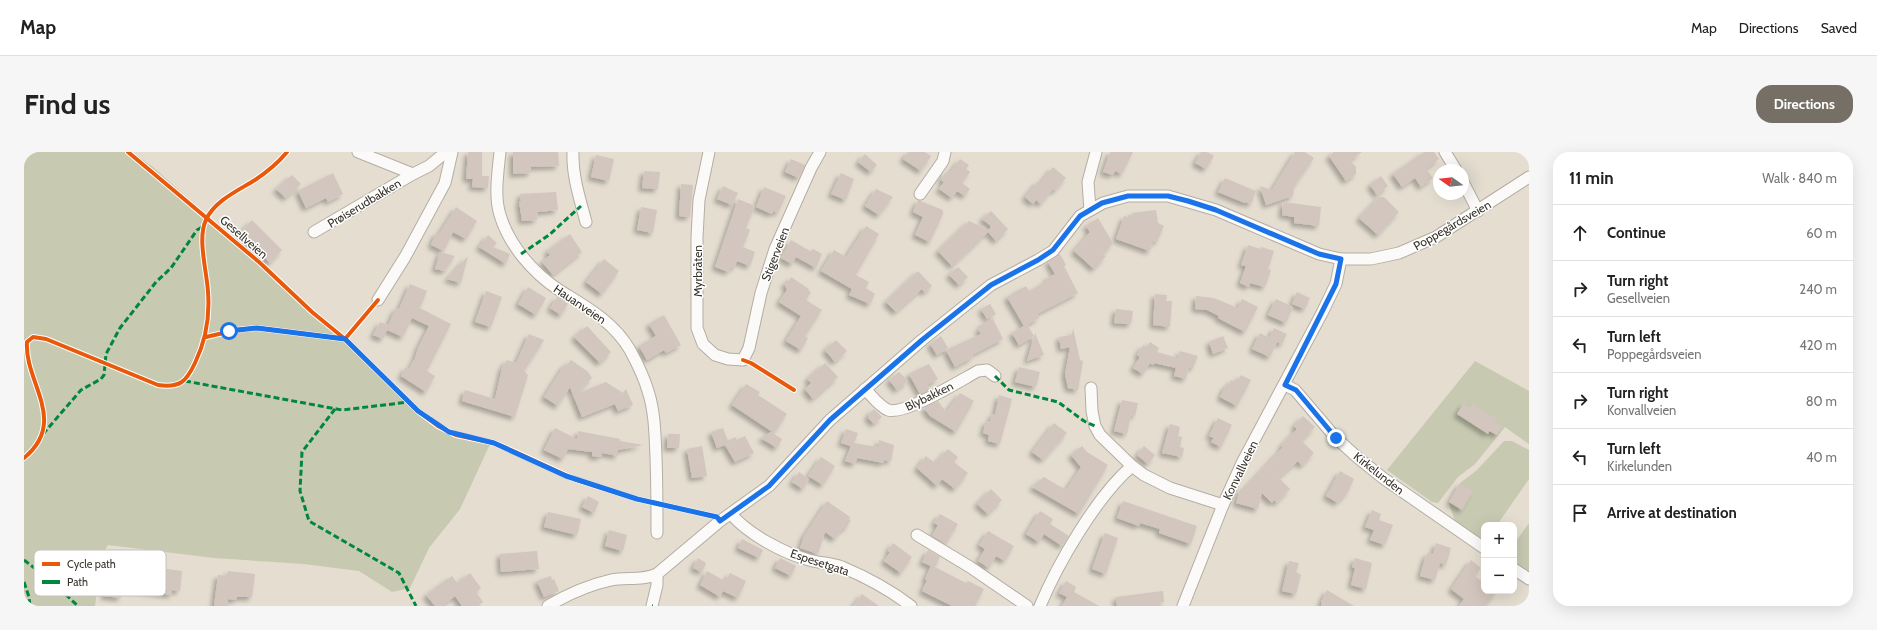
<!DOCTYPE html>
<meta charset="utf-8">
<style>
body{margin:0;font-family:Cabin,sans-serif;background:#f6f6f6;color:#222}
.controls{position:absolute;right:12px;bottom:12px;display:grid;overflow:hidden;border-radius:8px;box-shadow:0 4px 16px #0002}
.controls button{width:36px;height:36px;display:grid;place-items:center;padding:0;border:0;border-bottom:1px solid #e0e0e0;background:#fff;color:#222;font:20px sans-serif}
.compass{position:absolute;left:1409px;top:12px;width:36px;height:36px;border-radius:50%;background:#fff;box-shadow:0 4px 16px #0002;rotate:285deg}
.stop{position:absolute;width:12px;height:12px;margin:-9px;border:3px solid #1a73e8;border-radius:50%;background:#fff}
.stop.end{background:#1a73e8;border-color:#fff;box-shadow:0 1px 4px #0008}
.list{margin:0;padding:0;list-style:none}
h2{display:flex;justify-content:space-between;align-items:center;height:52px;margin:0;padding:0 16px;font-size:17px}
h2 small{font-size:13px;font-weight:400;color:#767676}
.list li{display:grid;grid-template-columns:26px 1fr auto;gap:12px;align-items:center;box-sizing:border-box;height:56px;padding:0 16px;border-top:1px solid #e0e0e0}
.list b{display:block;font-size:15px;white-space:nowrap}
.list p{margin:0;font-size:13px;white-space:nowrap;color:#767676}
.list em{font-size:13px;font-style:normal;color:#767676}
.icon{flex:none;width:22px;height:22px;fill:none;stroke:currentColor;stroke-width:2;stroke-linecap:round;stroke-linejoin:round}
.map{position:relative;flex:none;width:1505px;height:454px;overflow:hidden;border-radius:16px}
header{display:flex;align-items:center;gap:24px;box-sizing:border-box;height:56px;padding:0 20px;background:#fff;border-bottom:1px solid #e0e0e0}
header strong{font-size:19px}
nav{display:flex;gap:22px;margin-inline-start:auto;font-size:14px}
.intro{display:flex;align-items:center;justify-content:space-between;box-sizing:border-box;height:96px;padding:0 24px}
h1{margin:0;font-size:28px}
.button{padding:10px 18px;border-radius:16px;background:#756f65;color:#fff;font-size:14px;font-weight:700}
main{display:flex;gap:24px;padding:0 24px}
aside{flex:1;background:#fff;border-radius:16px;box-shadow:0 4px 16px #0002}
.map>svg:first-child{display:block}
</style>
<header>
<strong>Map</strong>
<nav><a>Map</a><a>Directions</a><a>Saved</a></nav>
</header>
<div class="intro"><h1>Find us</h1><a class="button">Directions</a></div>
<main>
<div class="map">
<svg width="1505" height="454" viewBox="0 0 1505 454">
<defs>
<filter id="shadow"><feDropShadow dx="-3.5" dy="3.5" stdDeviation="2" flood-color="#0004"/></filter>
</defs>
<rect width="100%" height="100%" fill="#e4ddd0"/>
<g fill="#c7c9b1">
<path d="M 0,0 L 108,0 L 129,15 L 321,187 L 424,282 L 467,290 L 436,357 L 405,396 L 386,436 L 368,440 L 335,419 L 280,412 L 190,406 L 84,393 L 78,403 L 71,454 L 0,454 Z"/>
<path d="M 1451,209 L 1505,239 L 1505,292 L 1481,275 L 1451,312 L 1434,325 L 1414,351 L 1408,350 L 1363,318 Z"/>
<path d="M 1480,289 L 1488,289 L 1505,298 L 1505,327 L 1473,373 L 1460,373 L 1460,391 L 1431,370 L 1425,351 L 1436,331 L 1452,319 Z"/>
<path d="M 1505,371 L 1505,421 L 1490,411 L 1490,392 Z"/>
</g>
<g fill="#d2c6be" filter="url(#shadow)">
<path d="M 444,0 L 458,0 L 458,24 L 465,24 L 464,36 L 448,35 L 449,27 L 442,27 Z"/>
<path d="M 489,0 L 534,0 L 535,14 L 507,15 L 507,21 L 489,22 Z"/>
<path d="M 884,0 L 901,0 L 907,4 L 897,19 L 879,7 Z"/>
<path d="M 1086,0 L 1109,0 L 1098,22 L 1091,19 L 1089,23 L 1079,20 Z"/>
<path d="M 1177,0 L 1183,0 L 1190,4 L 1182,17 L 1171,11 Z"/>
<path d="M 1271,0 L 1281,0 L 1290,6 L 1270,35 L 1269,44 L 1242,53 L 1236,34 L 1248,38 Z"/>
<path d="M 1310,0 L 1338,0 L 1326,8 L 1332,15 L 1332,22 L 1322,29 L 1305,4 Z"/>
<path d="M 1400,0 L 1410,0 L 1415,7 L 1402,17 L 1409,26 L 1397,35 L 1391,26 L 1378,35 L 1369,22 Z"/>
<path d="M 841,2 L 853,13 L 847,20 L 834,10 Z"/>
<path d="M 572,3 L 590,7 L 585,29 L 567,25 Z"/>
<path d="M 767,7 L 781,13 L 775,26 L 761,20 Z"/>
<path d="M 936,7 L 945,13 L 942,17 L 946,20 L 938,31 L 946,37 L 941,44 L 933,39 L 928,46 L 915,37 L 920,30 L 917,28 L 922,20 L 925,22 Z"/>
<path d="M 1029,15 L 1042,26 L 1031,39 L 1029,37 L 1017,52 L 1012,48 L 1009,52 L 1001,45 L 1014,29 L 1016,31 Z"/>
<path d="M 620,19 L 636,20 L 634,37 L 618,36 Z"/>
<path d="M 309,21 L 319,42 L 304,50 L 302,46 L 282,56 L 274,39 Z"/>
<path d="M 817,21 L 830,27 L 822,48 L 807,42 Z"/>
<path d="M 268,23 L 277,32 L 262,46 L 252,37 Z"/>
<path d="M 1357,24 L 1364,34 L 1353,43 L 1346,33 Z"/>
<path d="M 1201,26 L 1232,39 L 1227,52 L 1222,50 L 1221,51 L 1194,40 Z"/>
<path d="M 657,32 L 669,33 L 666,65 L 655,64 Z"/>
<path d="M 699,34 L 714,41 L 708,53 L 693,47 Z"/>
<path d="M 740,35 L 762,44 L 754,61 L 749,59 L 748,62 L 732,55 Z"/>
<path d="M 852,37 L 869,45 L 855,63 L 841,54 Z"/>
<path d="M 532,40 L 534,58 L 514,60 L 513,68 L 498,69 L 495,49 L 497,49 L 496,42 Z"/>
<path d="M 1355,45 L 1360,45 L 1375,60 L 1354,83 L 1335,66 Z"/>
<path d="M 714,47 L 731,54 L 722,76 L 726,78 L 719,95 L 731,100 L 726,114 L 713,109 L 710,116 L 707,115 L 705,120 L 691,115 Z"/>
<path d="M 894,48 L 919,58 L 919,62 L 906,90 L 891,83 L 899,65 L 889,60 Z"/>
<path d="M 1259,50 L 1297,55 L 1295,74 L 1270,71 L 1270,65 L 1258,63 Z"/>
<path d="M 432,55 L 453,69 L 442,87 L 429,80 L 420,99 L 407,93 L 412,81 L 415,82 Z"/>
<path d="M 617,55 L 633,58 L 629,81 L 613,78 Z"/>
<path d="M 1132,58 L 1134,71 L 1140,74 L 1133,90 L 1129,89 L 1126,99 L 1092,87 L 1100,64 L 1107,66 L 1108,61 Z"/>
<path d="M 967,59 L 984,77 L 972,89 L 964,80 L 965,79 L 928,114 L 914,99 L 945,69 L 965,78 L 967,74 L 958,67 Z"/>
<path d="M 1074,66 L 1089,91 L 1079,102 L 1082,104 L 1070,117 L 1050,99 L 1066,80 L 1062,74 Z"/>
<path d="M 228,68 L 258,98 L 246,111 L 240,105 L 239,106 L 214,83 Z"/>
<path d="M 842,74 L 855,82 L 832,123 L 845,130 L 842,136 L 851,142 L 846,152 L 825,143 L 828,137 L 797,119 L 810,98 L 822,105 Z"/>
<path d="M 546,82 L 558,100 L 529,123 L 518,110 L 526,103 L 523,99 Z"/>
<path d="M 464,83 L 473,91 L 469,95 L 486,102 L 482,112 L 455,95 Z"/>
<path d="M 767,88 L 786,99 L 789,97 L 798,102 L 792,116 L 772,105 L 768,112 L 757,106 Z"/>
<path d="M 1224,93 L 1236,97 L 1237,95 L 1250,99 L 1244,117 L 1247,118 L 1241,135 L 1226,131 L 1225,135 L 1216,131 L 1222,114 L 1217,113 Z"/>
<path d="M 416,100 L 431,104 L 421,119 L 411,117 Z"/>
<path d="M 1036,102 L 1042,113 L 1040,114 L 1054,141 L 1013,162 L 1015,166 L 1003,173 L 1010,184 L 995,193 L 988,181 L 1000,174 L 983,145 L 1002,134 L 1005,139 L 1023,129 L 1022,127 L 1031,122 L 1024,110 Z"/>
<path d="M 444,104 L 437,131 L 423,127 Z"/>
<path d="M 580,107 L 595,119 L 578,142 L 562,130 Z"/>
<path d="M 934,115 L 944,125 L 935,133 L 925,123 Z"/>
<path d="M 894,119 L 908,134 L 901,141 L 898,137 L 872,160 L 862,150 Z"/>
<path d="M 767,125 L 785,137 L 784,138 L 787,140 L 782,148 L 798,158 L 781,184 L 784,186 L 777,198 L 762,189 L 777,164 L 755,150 L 763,138 L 760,130 L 764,130 Z"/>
<path d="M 386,132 L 403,139 L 396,156 L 427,172 L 403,219 L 411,224 L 402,240 L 377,224 L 382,215 L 385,217 L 391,206 L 394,196 L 405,174 L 388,166 L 379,185 L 363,178 L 359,187 L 349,183 L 356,170 L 364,173 L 372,156 L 375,157 Z"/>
<path d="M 504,135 L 522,146 L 512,163 L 494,152 Z"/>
<path d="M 462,139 L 478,145 L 467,175 L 451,170 Z"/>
<path d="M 1273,140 L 1286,146 L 1281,157 L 1268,152 Z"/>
<path d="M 1131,142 L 1143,143 L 1142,149 L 1148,149 L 1146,175 L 1129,173 Z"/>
<path d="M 1172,144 L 1190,146 L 1214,156 L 1218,147 L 1234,155 L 1221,180 L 1194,166 L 1195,164 L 1183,158 L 1171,157 Z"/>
<path d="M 533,145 L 544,152 L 537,163 L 526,156 Z"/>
<path d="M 1252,147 L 1269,155 L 1262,171 L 1244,163 Z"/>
<path d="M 966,152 L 972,162 L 963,167 L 957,157 Z"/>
<path d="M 1092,157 L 1109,159 L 1107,172 L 1090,171 Z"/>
<path d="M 640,163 L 657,193 L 642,201 L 640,198 L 623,208 L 615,194 L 632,184 L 625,172 Z"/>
<path d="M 969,167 L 979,187 L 948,203 L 949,205 L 931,215 L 922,198 L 957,182 L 954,177 L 958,175 L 957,173 Z"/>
<path d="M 563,174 L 587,200 L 576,211 L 550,185 Z"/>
<path d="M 1049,176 L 1056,208 L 1059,209 L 1054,238 L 1044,236 L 1041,222 L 1046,195 L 1037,197 L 1035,185 L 1048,183 Z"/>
<path d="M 1250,176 L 1263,182 L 1258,192 L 1253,190 L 1246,205 L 1228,197 L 1236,181 L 1245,186 Z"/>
<path d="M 1011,181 L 1020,203 L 1003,209 L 1010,184 Z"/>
<path d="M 505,182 L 520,188 L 500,219 L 504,223 L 491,265 L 438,249 L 441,238 L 471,247 L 478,216 L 483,208 L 492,211 Z"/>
<path d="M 917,184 L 924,196 L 913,203 L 906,192 Z"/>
<path d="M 1199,184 L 1204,196 L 1189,202 L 1185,190 Z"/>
<path d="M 812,188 L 823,199 L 811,210 L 801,198 Z"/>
<path d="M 1126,190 L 1135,196 L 1133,200 L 1154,206 L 1156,199 L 1174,204 L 1169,216 L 1165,215 L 1162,227 L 1150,224 L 1152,216 L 1130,211 L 1129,213 L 1126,211 L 1119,222 L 1109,216 L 1116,205 L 1113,203 L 1119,193 L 1122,196 Z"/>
<path d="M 547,208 L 563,219 L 568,226 L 550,243 L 582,230 L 599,241 L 602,237 L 609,253 L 594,259 L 591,252 L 558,265 L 546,235 L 534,254 L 520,245 L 541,212 L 543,213 Z"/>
<path d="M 801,211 L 814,225 L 789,247 L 781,237 L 787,231 L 783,227 Z"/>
<path d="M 905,212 L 914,227 L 903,233 L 906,238 L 896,242 L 885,222 Z"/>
<path d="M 995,215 L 1016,220 L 1012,235 L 991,230 Z"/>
<path d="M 875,220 L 884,229 L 873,238 L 865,228 Z"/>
<path d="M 1217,223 L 1227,228 L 1213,254 L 1196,245 L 1202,233 L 1204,234 L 1207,228 L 1213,230 Z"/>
<path d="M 722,232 L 736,240 L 734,243 L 763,262 L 750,281 L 708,253 Z"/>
<path d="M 936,241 L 950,249 L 932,280 L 906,264 L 900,256 L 914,249 L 922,260 Z"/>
<path d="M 975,243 L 988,247 L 976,292 L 964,289 L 965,283 L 959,281 L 962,269 L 966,270 L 968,262 L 971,263 Z"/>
<path d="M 1098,248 L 1114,251 L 1111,264 L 1107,263 L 1103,282 L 1090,279 Z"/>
<path d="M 1439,252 L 1446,255 L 1448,252 L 1473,267 L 1471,270 L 1478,274 L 1473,283 L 1465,279 L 1464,282 L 1433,262 Z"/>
<path d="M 850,257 L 858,265 L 850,272 L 844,266 L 845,262 Z"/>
<path d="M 1279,264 L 1291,275 L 1278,289 L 1290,301 L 1278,314 L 1274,309 L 1255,326 L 1266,337 L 1253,351 L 1250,348 L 1248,351 L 1238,341 L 1234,357 L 1212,351 L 1216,337 L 1219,338 L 1259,295 L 1257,294 L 1273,277 L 1270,274 Z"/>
<path d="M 1194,266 L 1208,273 L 1197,295 L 1187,290 L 1190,286 L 1185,284 Z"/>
<path d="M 1030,271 L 1043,281 L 1019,308 L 1008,300 Z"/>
<path d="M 1146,272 L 1156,275 L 1154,284 L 1158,285 L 1156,295 L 1160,296 L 1158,305 L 1138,301 Z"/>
<path d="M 531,276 L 553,287 L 554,279 L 596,287 L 596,289 L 619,293 L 594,298 L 594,304 L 578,301 L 577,305 L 568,304 L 568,300 L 544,297 L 539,307 L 520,298 Z"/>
<path d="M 699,276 L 704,289 L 711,285 L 713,288 L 721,284 L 730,301 L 711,310 L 701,293 L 693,296 L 687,280 Z"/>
<path d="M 822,277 L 834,281 L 830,291 L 854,295 L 855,288 L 870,293 L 867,309 L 860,308 L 860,311 L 833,306 L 831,312 L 821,309 L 827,294 L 817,291 Z"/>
<path d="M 747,280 L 758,287 L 753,296 L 737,286 Z"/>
<path d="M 644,282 L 656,282 L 655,296 L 643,296 Z"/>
<path d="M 678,294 L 683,324 L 668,326 L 663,297 Z"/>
<path d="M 1058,294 L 1063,300 L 1084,313 L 1055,362 L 1008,335 L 1020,325 L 1042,338 L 1057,315 L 1047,303 Z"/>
<path d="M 1120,294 L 1131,303 L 1124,312 L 1113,303 Z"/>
<path d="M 924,297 L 934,305 L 930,310 L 944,321 L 931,337 L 918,327 L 913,334 L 893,316 L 902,304 L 911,311 Z"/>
<path d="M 797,305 L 811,314 L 799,333 L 784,324 Z"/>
<path d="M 1316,319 L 1330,327 L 1323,342 L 1322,341 L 1319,347 L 1317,346 L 1314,351 L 1302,344 Z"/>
<path d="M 775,320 L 785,327 L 779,337 L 768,330 Z"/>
<path d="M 1436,331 L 1449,339 L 1438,358 L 1425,350 Z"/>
<path d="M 967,337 L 978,348 L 964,362 L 953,352 Z"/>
<path d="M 564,344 L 575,350 L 570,361 L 558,355 Z"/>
<path d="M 803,349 L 826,365 L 825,367 L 827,368 L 821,377 L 819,376 L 811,387 L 801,380 L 794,402 L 776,396 L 780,384 Z"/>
<path d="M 1099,349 L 1173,374 L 1167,392 L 1135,381 L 1136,377 L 1116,371 L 1115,374 L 1093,366 Z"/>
<path d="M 1348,358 L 1357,362 L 1355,368 L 1369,373 L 1361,393 L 1346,388 L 1350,378 L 1341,375 Z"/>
<path d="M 1016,359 L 1029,367 L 1026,372 L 1045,384 L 1038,394 L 1020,382 L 1015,390 L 1002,382 Z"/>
<path d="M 524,360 L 557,367 L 553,383 L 520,375 Z"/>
<path d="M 916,362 L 934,372 L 922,392 L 908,384 L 914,373 L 910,371 Z"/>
<path d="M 585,378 L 603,383 L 599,399 L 581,394 Z"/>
<path d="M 964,379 L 990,394 L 981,409 L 972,404 L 965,416 L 954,409 L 961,397 L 955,393 Z"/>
<path d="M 1081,381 L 1094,386 L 1082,422 L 1068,417 Z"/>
<path d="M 718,387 L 739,398 L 735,406 L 714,396 Z"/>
<path d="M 869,391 L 888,405 L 877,421 L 860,409 L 866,400 L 864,399 Z"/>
<path d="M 1412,391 L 1427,396 L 1422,413 L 1416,411 L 1411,428 L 1396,424 L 1401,406 L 1404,401 L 1409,402 Z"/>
<path d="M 904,398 L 916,405 L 911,415 L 942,431 L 944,429 L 960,437 L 951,454 L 928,454 L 898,439 L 903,428 L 901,427 L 907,414 L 898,410 Z"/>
<path d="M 513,399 L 515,417 L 477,420 L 476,402 Z"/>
<path d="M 674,406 L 682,411 L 678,420 L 669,416 Z"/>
<path d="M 756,406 L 772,414 L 767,424 L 751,416 Z"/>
<path d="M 1331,406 L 1348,411 L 1342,437 L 1327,433 L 1331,416 L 1328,415 Z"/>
<path d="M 1447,408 L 1457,416 L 1451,424 L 1460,431 L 1460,439 L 1473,439 L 1462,454 L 1435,454 L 1440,447 L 1427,437 Z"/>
<path d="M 1265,409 L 1275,411 L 1272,420 L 1277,423 L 1272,442 L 1258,439 Z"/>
<path d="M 125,410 L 137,411 L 136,416 L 158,419 L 156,439 L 148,438 L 148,443 L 98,436 L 97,446 L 80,444 L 83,414 L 109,418 L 109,413 L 124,415 Z"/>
<path d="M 204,419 L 231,422 L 228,445 L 213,445 L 212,448 L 204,447 L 204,454 L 190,454 L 194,423 L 204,424 Z"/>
<path d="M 683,419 L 701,429 L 706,421 L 722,429 L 714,446 L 699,439 L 696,445 L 693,443 L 676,433 Z"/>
<path d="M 446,421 L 457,436 L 452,440 L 459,450 L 454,454 L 438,454 L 431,444 L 418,454 L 411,454 L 402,443 L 428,424 L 433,431 Z"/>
<path d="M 527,424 L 528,428 L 530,427 L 535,439 L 520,445 L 513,429 Z"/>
<path d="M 1042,429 L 1052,435 L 1050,440 L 1075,454 L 1038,454 L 1043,445 L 1035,441 Z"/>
<path d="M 1303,438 L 1330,454 L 1297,454 L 1298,451 L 1297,450 Z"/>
<path d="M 1139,439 L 1140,450 L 1136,450 L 1137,454 L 1093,454 L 1092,445 Z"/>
<path d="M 838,442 L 855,454 L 829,454 Z"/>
</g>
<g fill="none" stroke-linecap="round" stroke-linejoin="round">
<defs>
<g id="street">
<path d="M 334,0 L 389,22 L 405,14 L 422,0"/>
<path d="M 476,0 C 474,20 470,44 476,63 C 485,93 509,121 535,138 C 562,155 589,169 606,198 C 613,211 620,225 624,239 C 631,260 631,284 632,305 C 633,331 633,356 633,381"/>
<path d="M 549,0 C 548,24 556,47 562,70"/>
<path d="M 685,0 L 675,48 L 673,85 L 673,176 L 679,192 L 691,203 L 704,207 L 719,208 L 725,196 L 737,141 L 751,97 L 787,16 L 796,0"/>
<path d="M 1421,0 L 1432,18"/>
<path d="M 1439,30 L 1454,59"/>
<path d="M 896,42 L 919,9 L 921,0"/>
<path d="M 1066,58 L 1064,30 L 1072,0"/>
<path d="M 290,80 L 389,22"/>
<path d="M 354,148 L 381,105 L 421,31 L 428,0"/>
<path d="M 1261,233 L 1271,238 L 1312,286 L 1333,305 L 1359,326 L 1460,396"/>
<path d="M 1067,236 L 1068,259 L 1071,274 L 1076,283 L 1108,314 L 1120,323 L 1146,336 L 1199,353"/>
<path d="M 841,237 C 848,244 855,254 864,258 C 880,264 937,228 954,219 L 963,218 L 971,224"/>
<path d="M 707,362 C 724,382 759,401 785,408 C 796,411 807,411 818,415 C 842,425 866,438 887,454"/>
<path d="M 893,383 L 946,415 L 1003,454"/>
<path d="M 1490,417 L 1505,427"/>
<path d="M 524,454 C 544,442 565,433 587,428 C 603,425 618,429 633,422 L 696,369 L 745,334 L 806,268 L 898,188 L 967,133 L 1014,108 L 1029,99 L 1056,64 L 1079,51 L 1104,44 L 1144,44 L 1192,58 L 1295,102 L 1317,107 L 1347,107 L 1375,101 L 1412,85 L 1505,25"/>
<path d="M 628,454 L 633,433 L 633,422"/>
<path d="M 1016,454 C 1034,411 1073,344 1108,314"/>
<path d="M 1159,454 L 1199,353 L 1219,309 L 1298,161 L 1312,132 L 1317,107"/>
</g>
</defs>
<use href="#street" stroke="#b3aea4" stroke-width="13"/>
<use href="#street" stroke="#fbfaf8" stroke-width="11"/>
<g stroke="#00873e" stroke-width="3" stroke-dasharray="6 3" stroke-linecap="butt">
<path d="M 497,102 L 525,83 L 557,54"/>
<path d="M 971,224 L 985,238 L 1034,250 L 1060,269 L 1071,274"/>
<path d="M 161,229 L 318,258 L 385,250"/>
<path d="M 311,257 L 278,300 L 276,339 L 285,369 L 375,421 L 392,454"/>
<path d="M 19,282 L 57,238 L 77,227 L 80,223 L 82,202 L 96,176 L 132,130 L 147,116 L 173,78 L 180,74"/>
<path d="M 0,408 L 26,428 L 54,454"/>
<path d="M 0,430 L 5,445 L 6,454"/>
<path d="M 628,454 L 629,454"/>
</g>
<defs>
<g id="cycleway">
<path d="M 104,0 L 235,110 L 288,160 L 321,187 L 394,259 L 414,274 L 432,283 L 470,291 L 489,299 L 550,327 L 613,347 L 693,365 L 696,369"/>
<path d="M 182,185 L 212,178 L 233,176 L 321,187"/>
<path d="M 321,187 L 354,148"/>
<path d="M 719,208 L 727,211 L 770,238"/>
<path d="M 0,306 C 45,269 0,230 3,190 L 9,185 L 22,187 L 134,233 C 156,236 162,230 171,211 C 182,188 186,165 184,140 C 183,120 173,86 182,68 C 190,49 215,38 231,28 C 243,20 254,11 263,0"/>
</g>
</defs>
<use href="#cycleway" stroke="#fff" stroke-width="6"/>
<use href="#cycleway" stroke="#e8590c" stroke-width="4"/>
</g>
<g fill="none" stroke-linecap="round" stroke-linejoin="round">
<path stroke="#1a73e8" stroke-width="5" d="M 205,179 L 233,176 L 321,187 L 394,259 L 425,280 L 470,291 L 542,324 L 613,347 L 693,365 L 696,369 L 745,334 L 806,268 L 898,188 L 967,133 L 1014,108 L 1029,98 L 1056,64 L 1078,51 L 1104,44 L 1144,44 L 1164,49 L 1192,58 L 1295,102 L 1317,107 L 1312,132 L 1261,233 L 1272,238 L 1312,286"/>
</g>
<g text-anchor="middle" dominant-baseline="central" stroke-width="3" stroke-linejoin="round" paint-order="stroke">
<g font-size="12" fill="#39342b" stroke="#fff">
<text transform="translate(340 51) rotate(-31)">Prøiserudbakken</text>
<text transform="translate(1428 73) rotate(-30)">Poppegårdsveien</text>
<text transform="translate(220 85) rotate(41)">Gesellveien</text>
<text transform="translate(751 102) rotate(-69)">Stigerveien</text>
<text transform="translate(673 119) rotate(-90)">Myrbråten</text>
<text transform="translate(556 152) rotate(34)">Hauanveien</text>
<text transform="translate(905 244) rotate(-26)">Blybakken</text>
<text transform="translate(1216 318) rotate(-64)">Konvallveien</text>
<text transform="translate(1355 321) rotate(38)">Kirkelunden</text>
<text transform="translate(796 410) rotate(18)">Espesetgata</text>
</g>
</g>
<rect x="10" y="398" width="132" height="46" rx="6" fill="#fff" stroke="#c4c2bf" stroke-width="1"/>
<rect x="18" y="410" width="18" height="4" fill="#e8590c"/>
<rect x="18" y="428" width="18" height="4" fill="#00873e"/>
<g font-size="11" fill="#39342b">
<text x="43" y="416">Cycle path</text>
<text x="43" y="434">Path</text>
</g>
</svg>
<div class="controls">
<button>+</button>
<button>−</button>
</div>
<svg class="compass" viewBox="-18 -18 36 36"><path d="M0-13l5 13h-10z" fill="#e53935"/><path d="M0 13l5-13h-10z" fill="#767676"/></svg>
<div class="stop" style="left:205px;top:179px"></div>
<div class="stop end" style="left:1312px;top:286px"></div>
</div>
<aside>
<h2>11 min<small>Walk · 840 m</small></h2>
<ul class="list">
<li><svg class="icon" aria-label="ahead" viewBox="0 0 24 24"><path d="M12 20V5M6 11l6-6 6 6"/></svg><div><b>Continue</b></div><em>60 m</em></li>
<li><svg class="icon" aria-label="right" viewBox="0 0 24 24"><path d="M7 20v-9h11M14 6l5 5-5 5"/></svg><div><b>Turn right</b><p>Gesellveien</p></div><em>240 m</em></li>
<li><svg class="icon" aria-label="left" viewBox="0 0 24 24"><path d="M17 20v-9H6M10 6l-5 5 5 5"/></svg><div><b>Turn left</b><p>Poppegårdsveien</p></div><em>420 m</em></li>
<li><svg class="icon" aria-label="right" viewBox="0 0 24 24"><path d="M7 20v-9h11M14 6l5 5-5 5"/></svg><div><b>Turn right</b><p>Konvallveien</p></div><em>80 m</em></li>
<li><svg class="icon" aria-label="left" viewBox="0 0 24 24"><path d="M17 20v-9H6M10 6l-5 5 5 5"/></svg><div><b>Turn left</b><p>Kirkelunden</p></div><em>40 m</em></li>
<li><svg class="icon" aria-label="arrive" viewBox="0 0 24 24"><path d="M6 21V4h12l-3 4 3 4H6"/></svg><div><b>Arrive at destination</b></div></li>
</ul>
</aside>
</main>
